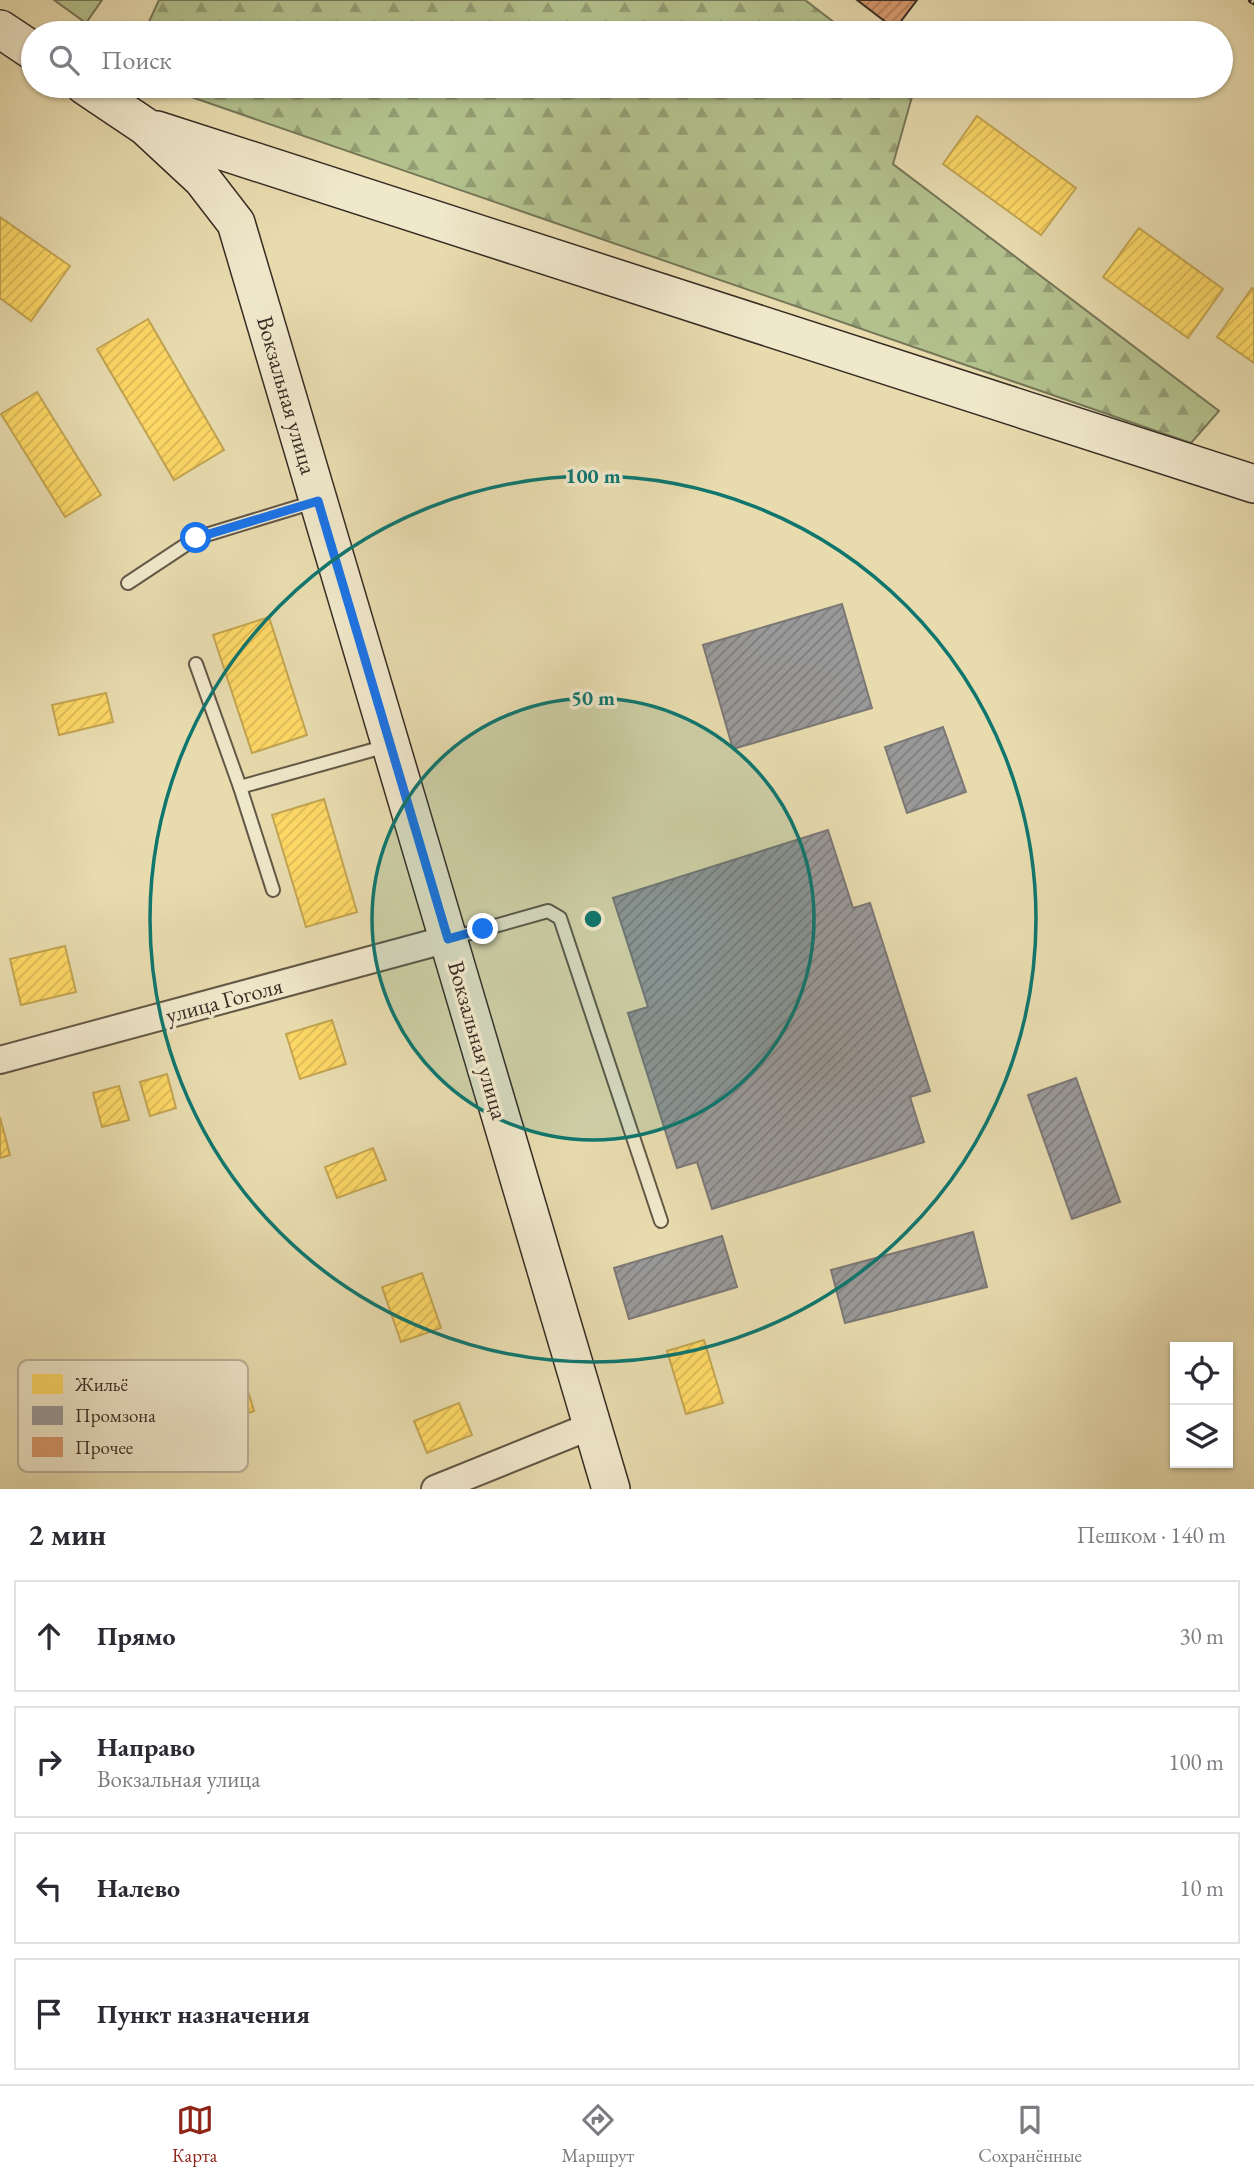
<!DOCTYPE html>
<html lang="ru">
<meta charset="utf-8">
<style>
body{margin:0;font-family:"EB Garamond",serif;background:#f7f7f7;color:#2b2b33}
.controls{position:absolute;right:21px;bottom:21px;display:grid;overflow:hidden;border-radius:0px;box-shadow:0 2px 5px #0004}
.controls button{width:63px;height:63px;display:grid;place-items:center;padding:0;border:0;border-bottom:2px solid #e1e1e2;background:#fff;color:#2b2b33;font:35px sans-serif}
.stop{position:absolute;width:21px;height:21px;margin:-16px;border:5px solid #1a73e8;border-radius:50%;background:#fff}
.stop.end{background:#1a73e8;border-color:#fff;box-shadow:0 2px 7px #0008}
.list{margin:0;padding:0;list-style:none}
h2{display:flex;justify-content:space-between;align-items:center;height:91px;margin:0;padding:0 28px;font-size:30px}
h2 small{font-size:23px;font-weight:400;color:#7c7c81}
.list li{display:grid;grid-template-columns:46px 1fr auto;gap:21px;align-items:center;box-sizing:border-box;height:112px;margin:0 14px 14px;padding:0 14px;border:2px solid #e1e1e2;border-radius:0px}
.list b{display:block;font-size:26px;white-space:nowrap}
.list p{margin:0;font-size:23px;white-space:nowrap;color:#7c7c81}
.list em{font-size:23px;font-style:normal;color:#7c7c81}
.icon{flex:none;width:38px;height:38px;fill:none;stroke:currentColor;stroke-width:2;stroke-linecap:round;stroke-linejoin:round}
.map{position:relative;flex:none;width:1254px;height:1489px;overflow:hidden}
.search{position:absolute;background:#fff;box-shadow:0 2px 5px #0004;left:21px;right:21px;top:21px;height:77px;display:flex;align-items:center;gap:18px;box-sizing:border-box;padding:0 24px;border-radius:38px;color:#7c7c81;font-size:26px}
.sheet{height:595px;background:#fff}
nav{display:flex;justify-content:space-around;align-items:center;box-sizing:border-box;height:98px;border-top:2px solid #e1e1e2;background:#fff;font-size:19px;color:#7c7c81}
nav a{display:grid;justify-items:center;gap:4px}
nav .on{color:#8f2418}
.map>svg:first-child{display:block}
</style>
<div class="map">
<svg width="1254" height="1489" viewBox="0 0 1254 1489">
<defs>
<pattern id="forest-firs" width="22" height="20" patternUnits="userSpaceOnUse" patternTransform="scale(1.75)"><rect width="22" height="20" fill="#b3c18d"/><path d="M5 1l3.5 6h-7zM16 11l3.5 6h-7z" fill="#939d73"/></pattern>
<pattern id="homes-hatch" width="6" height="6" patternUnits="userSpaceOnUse" patternTransform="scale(1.75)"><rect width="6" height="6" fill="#ffd966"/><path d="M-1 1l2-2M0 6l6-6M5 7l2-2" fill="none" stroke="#dbba58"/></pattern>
<pattern id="industry-hatch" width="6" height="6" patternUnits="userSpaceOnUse" patternTransform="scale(1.75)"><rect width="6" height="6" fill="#999"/><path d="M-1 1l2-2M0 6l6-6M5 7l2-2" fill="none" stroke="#7e7d7d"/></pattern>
<pattern id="building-hatch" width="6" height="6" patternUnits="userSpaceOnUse" patternTransform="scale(1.75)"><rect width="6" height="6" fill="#d8996d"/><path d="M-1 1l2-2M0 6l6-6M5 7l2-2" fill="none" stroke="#b07d59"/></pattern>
</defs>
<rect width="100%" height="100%" fill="#e8dcaf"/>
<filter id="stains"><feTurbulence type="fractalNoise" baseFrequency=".00286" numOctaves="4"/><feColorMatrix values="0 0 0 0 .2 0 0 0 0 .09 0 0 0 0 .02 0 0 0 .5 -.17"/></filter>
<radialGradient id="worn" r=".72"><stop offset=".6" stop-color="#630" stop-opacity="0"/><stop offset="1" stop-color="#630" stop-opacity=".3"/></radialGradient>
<g fill="url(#forest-firs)" stroke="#767658" stroke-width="2">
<path d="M 159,0 L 805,0 L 848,33 L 150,33 L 147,26 Z"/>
<path d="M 172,86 L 915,86 L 893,164 L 1219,411 L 1191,443 L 174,91 Z"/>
</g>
<path fill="#b3c18d" stroke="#767658" stroke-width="2" d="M 54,0 L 102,0 L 86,23 Z"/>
<g fill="url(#homes-hatch)" stroke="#c3a552" stroke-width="2">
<path d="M 977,116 L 1076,188 L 1041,235 L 943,164 Z"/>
<path d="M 0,217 L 70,266 L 31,321 L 0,298 Z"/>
<path d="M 1139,228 L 1223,289 L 1188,338 L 1103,277 Z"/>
<path d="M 1252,288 L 1254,289 L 1254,363 L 1217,337 Z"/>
<path d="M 148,319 L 224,450 L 174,480 L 97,349 Z"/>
<path d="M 37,392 L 101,495 L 65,517 L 1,414 Z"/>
<path d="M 269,617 L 307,735 L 252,753 L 213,635 Z"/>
<path d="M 106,693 L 113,722 L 59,735 L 52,705 Z"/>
<path d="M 324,799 L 357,912 L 306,927 L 272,815 Z"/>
<path d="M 65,946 L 76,992 L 21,1005 L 10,959 Z"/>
<path d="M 332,1020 L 346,1064 L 300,1079 L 286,1034 Z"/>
<path d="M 167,1074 L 176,1108 L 150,1116 L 140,1082 Z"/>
<path d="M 119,1086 L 129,1120 L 102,1127 L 93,1093 Z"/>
<path d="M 0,1117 L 10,1155 L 0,1158 Z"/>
<path d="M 373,1148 L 386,1180 L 337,1198 L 325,1167 Z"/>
<path d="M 422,1273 L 441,1328 L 401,1342 L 382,1287 Z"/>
<path d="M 704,1340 L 723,1403 L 686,1414 L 667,1351 Z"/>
<path d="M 246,1384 L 254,1411 L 214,1424 L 206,1396 Z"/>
<path d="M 459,1403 L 472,1435 L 427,1453 L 414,1421 Z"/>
</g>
<g fill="url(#industry-hatch)" stroke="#7c7876" stroke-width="2">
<path d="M 842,604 L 872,708 L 733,749 L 703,645 Z"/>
<path d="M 943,727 L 966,792 L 907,813 L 885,747 Z"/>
<path d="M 828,830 L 853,908 L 870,903 L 930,1091 L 910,1097 L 924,1142 L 712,1209 L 697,1162 L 677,1168 L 628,1013 L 648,1007 L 613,898 Z"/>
<path d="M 1076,1078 L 1120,1202 L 1072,1219 L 1028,1095 Z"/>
<path d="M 973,1232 L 987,1287 L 845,1323 L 831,1270 Z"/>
<path d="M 722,1236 L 737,1287 L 629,1319 L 614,1268 Z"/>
</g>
<path fill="url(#building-hatch)" stroke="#382c24" stroke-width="2" d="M 857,0 L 917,0 L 895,29 Z"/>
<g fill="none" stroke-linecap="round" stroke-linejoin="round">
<defs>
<g id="lane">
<path d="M 128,583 L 196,538 L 314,502"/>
<path d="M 196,664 L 240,787 L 387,746"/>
<path d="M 240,787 L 273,890"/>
<path d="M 452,938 L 548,911 L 560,918 L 661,1221"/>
</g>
<g id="street">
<path d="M 0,1060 L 448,939"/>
<path d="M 435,1489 L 591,1426"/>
</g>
<g id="secondary">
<path d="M 0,29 L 33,51"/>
<path d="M 85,86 L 146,127 L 202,179 L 236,223 L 611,1489"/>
<path d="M 157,130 L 1254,484"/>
</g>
</defs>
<use href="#lane" stroke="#645847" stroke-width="16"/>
<use href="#street" stroke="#645847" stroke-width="30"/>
<use href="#secondary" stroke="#382c24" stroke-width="40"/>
<use href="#lane" stroke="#f0e8cb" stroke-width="12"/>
<use href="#street" stroke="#f0e8cb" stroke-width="26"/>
<use href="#secondary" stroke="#f0e8cb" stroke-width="37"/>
<defs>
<path id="rail" d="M 1252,0 L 1254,1"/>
</defs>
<use href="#rail" stroke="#382c24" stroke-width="8"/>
<use href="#rail" stroke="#f0e8cb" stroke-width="5" stroke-dasharray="16" stroke-linecap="butt"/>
</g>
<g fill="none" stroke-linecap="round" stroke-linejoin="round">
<path stroke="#1a73e8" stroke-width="9" d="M 196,538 L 318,501 L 448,939 L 483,929"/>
</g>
<circle cx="593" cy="919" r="221" fill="#0f766e" fill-opacity=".12"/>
<g fill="none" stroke="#0f766e" stroke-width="3.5">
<circle cx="593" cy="919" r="221"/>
<circle cx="593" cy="919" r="443"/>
</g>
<g text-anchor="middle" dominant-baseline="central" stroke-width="7" stroke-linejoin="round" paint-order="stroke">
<g font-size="23" fill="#382c24" stroke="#f0e8cb">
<text transform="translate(287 395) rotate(74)">Вокзальная улица</text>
<text transform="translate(224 1000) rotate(-15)">улица Гоголя</text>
<text transform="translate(478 1040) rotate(74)">Вокзальная улица</text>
</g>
</g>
<rect x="18" y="1360" width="230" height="112" rx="10" fill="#f0e8cb" stroke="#b9b099" stroke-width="2"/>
<rect x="32" y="1374" width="31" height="20" fill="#ffd966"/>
<rect x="32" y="1406" width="31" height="19" fill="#999"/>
<rect x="32" y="1437" width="31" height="20" fill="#d8996d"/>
<g font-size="19" fill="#382c24">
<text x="75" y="1391">Жильё</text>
<text x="75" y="1422">Промзона</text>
<text x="75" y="1454">Прочее</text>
</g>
<circle cx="593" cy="919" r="10" fill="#0f766e" stroke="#f0e8cb" stroke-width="3.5"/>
<g font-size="21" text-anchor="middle" font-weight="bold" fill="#0f766e" stroke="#f0e8cb" stroke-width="7" stroke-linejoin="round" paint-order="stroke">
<text x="593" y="483">100 m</text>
<text x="593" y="705">50 m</text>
</g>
<rect width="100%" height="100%" filter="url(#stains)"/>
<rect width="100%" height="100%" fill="url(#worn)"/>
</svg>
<div class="controls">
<button><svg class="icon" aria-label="locate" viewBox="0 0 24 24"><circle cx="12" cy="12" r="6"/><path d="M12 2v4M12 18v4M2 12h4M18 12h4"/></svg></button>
<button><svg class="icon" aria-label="layers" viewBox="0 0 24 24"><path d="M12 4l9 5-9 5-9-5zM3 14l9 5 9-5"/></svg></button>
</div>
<div class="stop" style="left:196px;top:538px"></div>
<div class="stop end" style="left:483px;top:929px"></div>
<div class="search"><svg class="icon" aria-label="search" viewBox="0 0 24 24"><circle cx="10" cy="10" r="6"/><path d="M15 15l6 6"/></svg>Поиск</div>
</div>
<section class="sheet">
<h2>2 мин<small>Пешком · 140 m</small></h2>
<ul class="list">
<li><svg class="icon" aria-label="ahead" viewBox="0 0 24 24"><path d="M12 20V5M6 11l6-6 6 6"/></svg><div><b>Прямо</b></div><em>30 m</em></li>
<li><svg class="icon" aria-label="right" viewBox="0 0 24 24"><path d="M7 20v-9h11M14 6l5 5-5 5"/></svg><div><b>Направо</b><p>Вокзальная улица</p></div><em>100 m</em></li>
<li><svg class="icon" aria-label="left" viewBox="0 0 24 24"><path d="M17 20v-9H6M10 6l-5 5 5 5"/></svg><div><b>Налево</b></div><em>10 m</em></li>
<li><svg class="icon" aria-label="arrive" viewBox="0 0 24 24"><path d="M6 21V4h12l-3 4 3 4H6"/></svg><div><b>Пункт назначения</b></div></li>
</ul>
</section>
<nav>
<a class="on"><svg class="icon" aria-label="map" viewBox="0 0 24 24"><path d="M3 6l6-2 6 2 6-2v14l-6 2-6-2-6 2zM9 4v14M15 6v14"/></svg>Карта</a>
<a><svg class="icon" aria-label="directions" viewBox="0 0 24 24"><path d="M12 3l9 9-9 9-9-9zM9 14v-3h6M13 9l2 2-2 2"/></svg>Маршрут</a>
<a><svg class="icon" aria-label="saved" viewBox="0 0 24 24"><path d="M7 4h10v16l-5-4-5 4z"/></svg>Сохранённые</a>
</nav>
